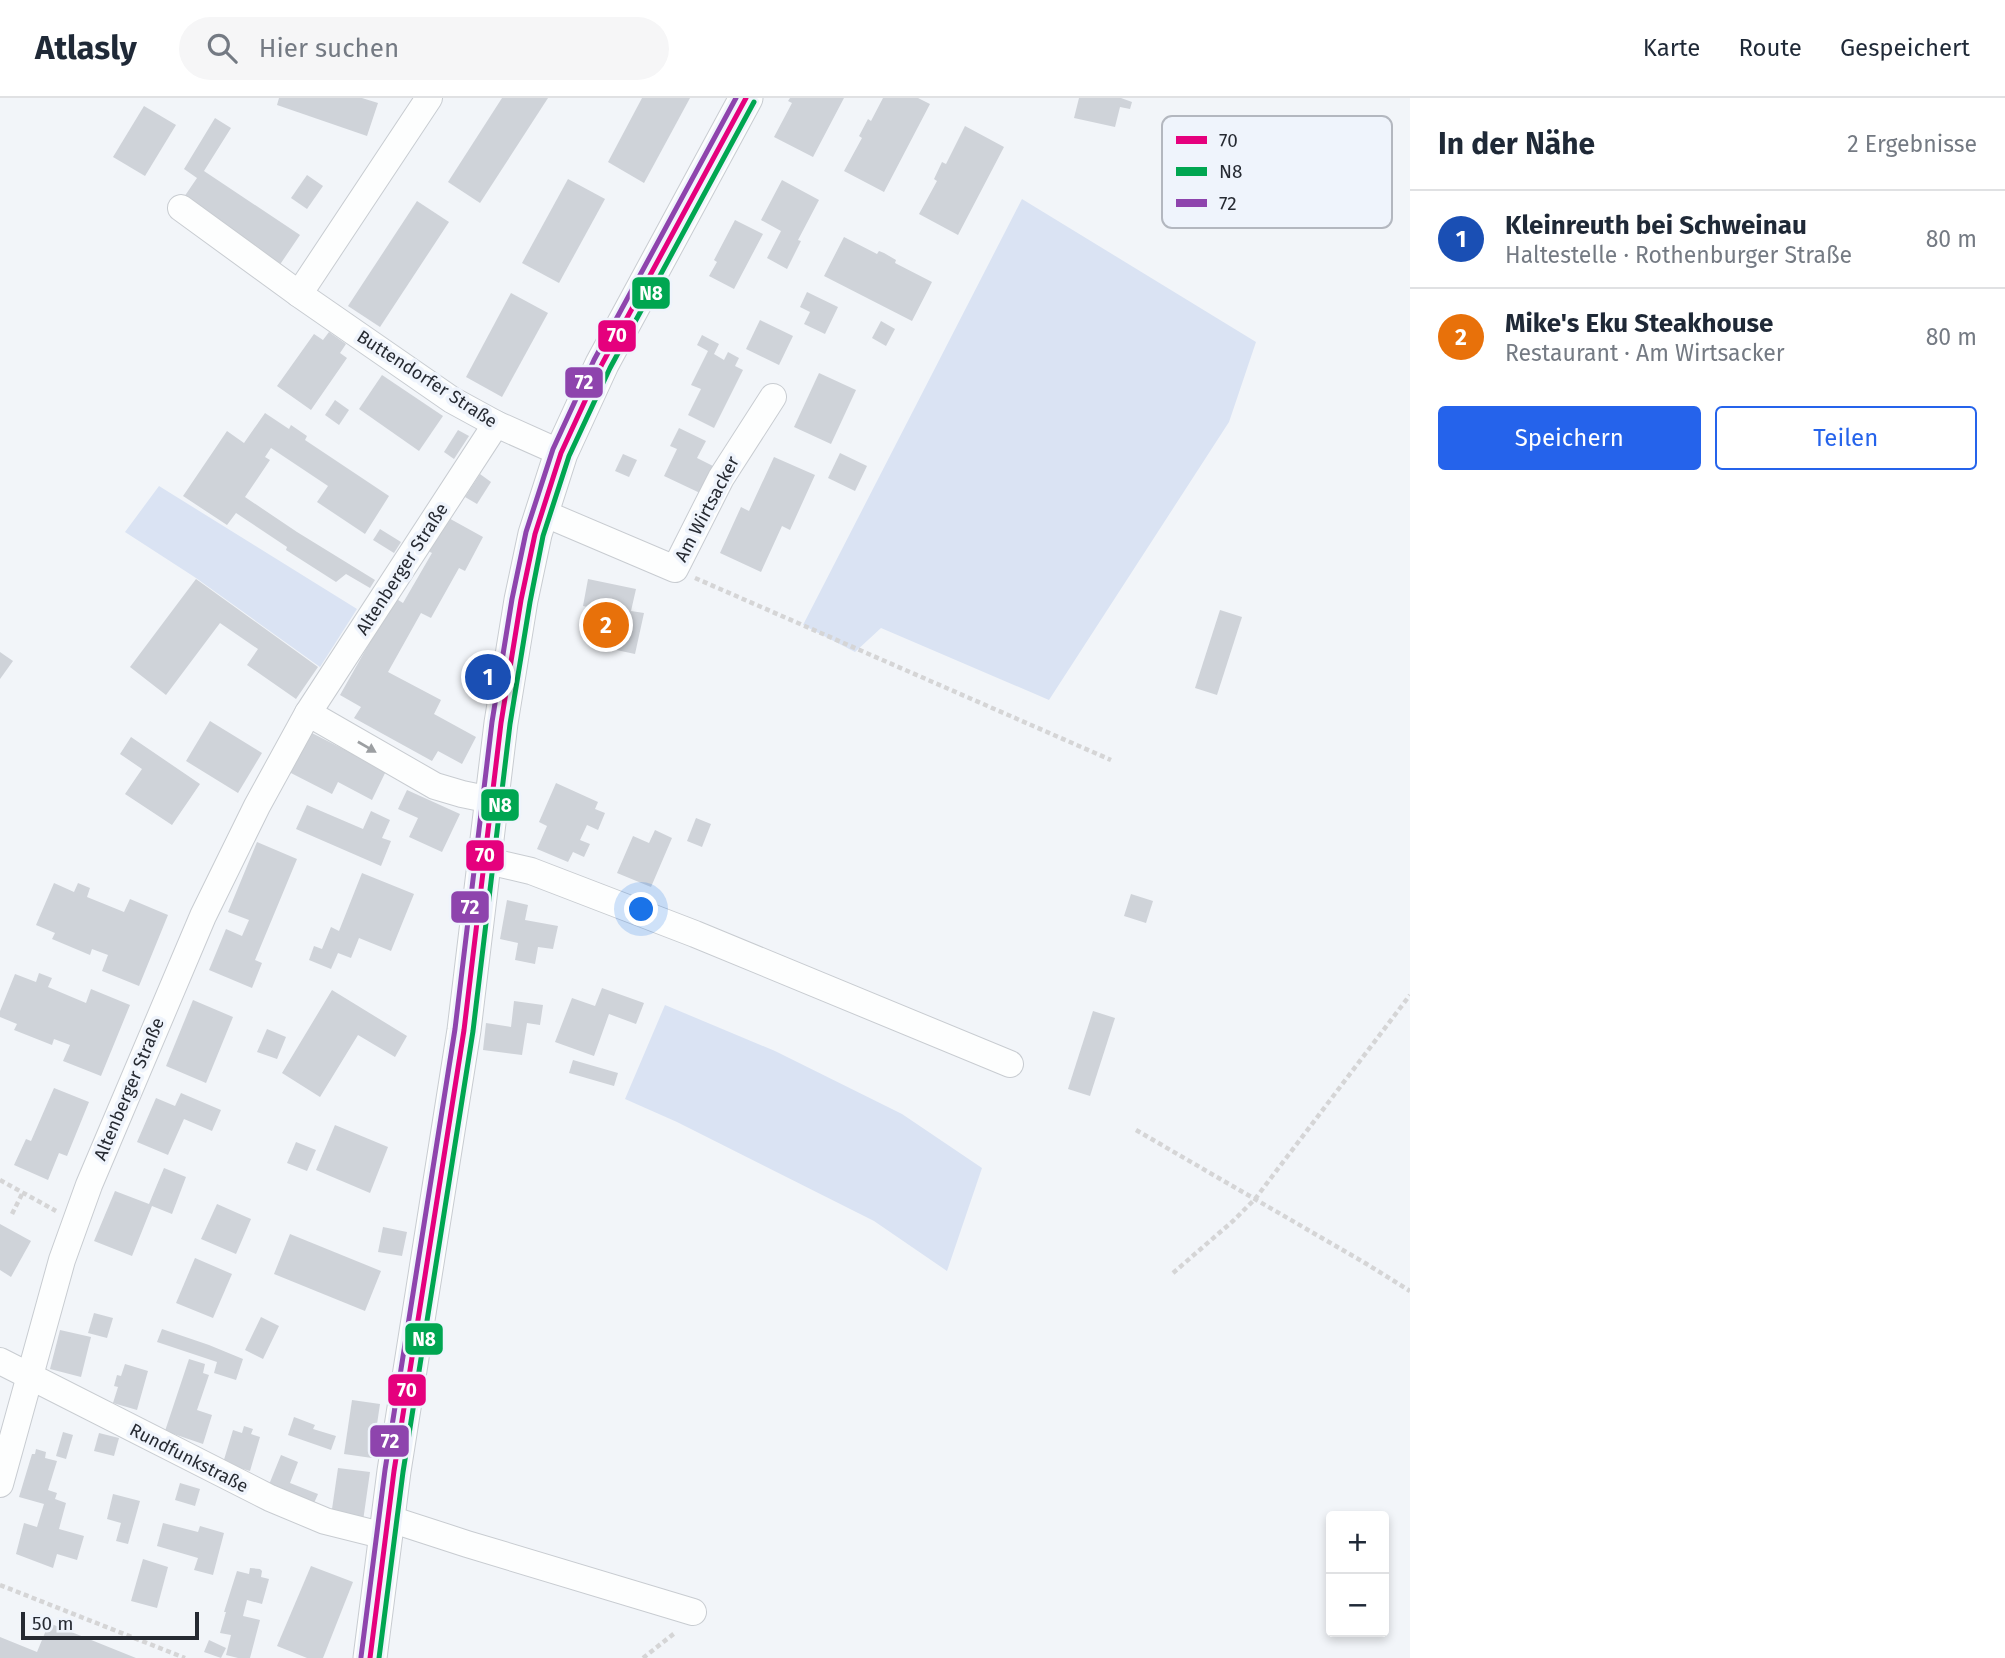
<!DOCTYPE html>
<html lang="de">
<meta charset="utf-8">
<style>
body{margin:0;font-family:"Fira Sans",sans-serif;background:#f6f6f7;color:#1f2937}
.controls{position:absolute;right:21px;bottom:21px;display:grid;overflow:hidden;border-radius:7px;box-shadow:0 4px 10px #0003}
.controls button{width:63px;height:63px;display:grid;place-items:center;padding:0;border:0;border-bottom:2px solid #e0e1e3;background:#fff;color:#1f2937;font:35px sans-serif}
.scale{position:absolute;left:21px;bottom:18px;width:178px;box-sizing:border-box;padding-left:7px;border:4px solid #262a32;border-top:0;font-size:19px;line-height:24px;white-space:nowrap;color:#262a32;-webkit-text-stroke:5px #eff4fc;paint-order:stroke}
.you{position:absolute;left:642px;top:812px;width:24px;height:24px;margin:-18px;border:5px solid #fff;border-radius:50%;background:#1a73e8;box-shadow:0 0 0 10px #1a73e833}
.badge{display:grid;place-items:center;width:46px;height:46px;border-radius:50%;background:#2563eb;color:#fff;font-size:23px;font-weight:700}
.pin{position:absolute;translate:-50% -50%;border:4px solid #fff;box-shadow:0 2px 7px #0006}
.list{margin:0;padding:0;list-style:none}
h2{display:flex;justify-content:space-between;align-items:center;height:91px;margin:0;padding:0 28px;font-size:30px}
h2 small{font-size:23px;font-weight:400;color:#747a83}
.list li{display:grid;grid-template-columns:46px 1fr auto;gap:21px;align-items:center;box-sizing:border-box;height:98px;padding:0 28px;border-top:2px solid #e0e1e3}
.list b{display:block;font-size:26px;white-space:nowrap}
.list p{margin:0;font-size:23px;white-space:nowrap;color:#747a83}
.list em{font-size:23px;font-style:normal;color:#747a83}
.actions{display:flex;gap:14px;padding:21px 28px}
.actions a{flex:1;padding:16px 0;border:2px solid #2563eb;border-radius:7px;text-align:center;font-size:24px;color:#2563eb}
.actions .main{background:#2563eb;color:#fff}
.icon{flex:none;width:38px;height:38px;fill:none;stroke:currentColor;stroke-width:2;stroke-linecap:round;stroke-linejoin:round}
.map{position:relative;flex:none;width:1410px;height:1560px;overflow:hidden}
header{display:flex;align-items:center;gap:42px;box-sizing:border-box;height:98px;padding:0 35px;background:#fff;border-bottom:2px solid #e0e1e3}
header strong{font-size:33px}
nav{display:flex;gap:38px;margin-inline-start:auto;font-size:24px}
.search{width:490px;height:63px;background:#f6f6f7;display:flex;align-items:center;gap:18px;box-sizing:border-box;padding:0 24px;border-radius:38px;color:#747a83;font-size:26px}
main{display:flex}
aside{flex:1;background:#fff}
.map>svg:first-child{display:block}
</style>
<header>
<strong>Atlasly</strong>
<div class="search"><svg class="icon" aria-label="search" viewBox="0 0 24 24"><circle cx="10" cy="10" r="6"/><path d="M15 15l6 6"/></svg>Hier suchen</div>
<nav><a>Karte</a><a>Route</a><a>Gespeichert</a></nav>
</header>
<main>
<div class="map">
<svg width="1410" height="1560" viewBox="0 0 1410 1560">
<rect width="100%" height="100%" fill="#f2f5f9"/>
<g fill="#dae3f3">
<path d="M 1022,101 L 1256,244 L 1229,324 L 1049,602 L 881,530 L 855,554 L 803,527 Z"/>
<path d="M 159,388 L 357,511 L 320,569 L 196,480 L 125,434 Z"/>
<path d="M 665,907 L 775,953 L 902,1016 L 982,1070 L 947,1173 L 874,1123 L 677,1024 L 625,1001 Z"/>
</g>
<g fill="#cfd3d9">
<path d="M 279,0 L 362,0 L 378,5 L 367,38 L 277,7 Z"/>
<path d="M 502,0 L 548,0 L 480,105 L 448,84 Z"/>
<path d="M 642,0 L 690,0 L 644,85 L 608,64 Z"/>
<path d="M 790,0 L 844,0 L 813,59 L 774,39 L 792,5 L 788,3 Z"/>
<path d="M 883,0 L 918,0 L 930,6 L 884,94 L 844,73 L 862,40 L 859,38 L 868,21 L 871,23 Z"/>
<path d="M 1079,0 L 1121,0 L 1132,4 L 1130,11 L 1120,9 L 1115,29 L 1074,20 Z"/>
<path d="M 144,8 L 176,27 L 145,78 L 113,59 Z"/>
<path d="M 215,20 L 231,30 L 204,73 L 300,137 L 279,168 L 182,102 L 197,80 L 184,71 Z"/>
<path d="M 965,28 L 1004,49 L 958,137 L 919,116 L 937,83 L 934,81 L 942,64 L 946,66 Z"/>
<path d="M 307,77 L 323,88 L 307,111 L 291,100 Z"/>
<path d="M 568,81 L 605,101 L 559,185 L 522,165 Z"/>
<path d="M 782,82 L 819,102 L 798,142 L 801,143 L 787,171 L 767,160 L 781,133 L 761,122 Z"/>
<path d="M 417,103 L 449,124 L 380,229 L 348,208 Z"/>
<path d="M 735,122 L 763,136 L 734,191 L 709,178 L 717,164 L 714,162 Z"/>
<path d="M 844,139 L 877,156 L 879,153 L 884,155 L 896,162 L 895,165 L 932,184 L 912,223 L 824,178 Z"/>
<path d="M 807,194 L 838,209 L 825,236 L 804,226 L 810,214 L 800,209 Z"/>
<path d="M 511,195 L 548,215 L 502,299 L 466,279 Z"/>
<path d="M 760,222 L 793,238 L 779,267 L 746,251 Z"/>
<path d="M 881,223 L 895,231 L 886,248 L 872,240 Z"/>
<path d="M 329,234 L 346,246 L 340,255 L 347,260 L 311,312 L 277,288 L 314,236 L 323,242 Z"/>
<path d="M 702,237 L 719,246 L 714,256 L 724,262 L 728,254 L 739,260 L 735,268 L 743,272 L 714,330 L 688,317 L 701,291 L 691,287 L 708,253 L 697,247 Z"/>
<path d="M 819,275 L 856,292 L 831,346 L 794,329 Z"/>
<path d="M 382,277 L 443,318 L 419,353 L 359,311 Z"/>
<path d="M 335,302 L 349,312 L 339,327 L 325,317 Z"/>
<path d="M 265,315 L 289,331 L 291,327 L 307,338 L 305,342 L 389,398 L 365,436 L 317,404 L 328,388 L 271,350 L 265,359 L 270,362 L 245,399 L 297,434 L 375,482 L 370,490 L 346,476 L 336,484 L 286,452 L 287,449 L 236,415 L 227,427 L 183,398 L 227,333 L 244,345 Z"/>
<path d="M 679,330 L 706,343 L 697,360 L 713,368 L 700,395 L 664,378 L 677,351 L 670,348 Z"/>
<path d="M 458,332 L 469,338 L 454,361 L 444,354 Z"/>
<path d="M 840,355 L 867,368 L 855,393 L 828,380 Z"/>
<path d="M 623,356 L 637,362 L 629,379 L 615,373 Z"/>
<path d="M 774,359 L 815,377 L 790,432 L 782,428 L 761,474 L 720,455 L 741,409 L 749,413 Z"/>
<path d="M 480,376 L 491,384 L 477,406 L 465,399 Z"/>
<path d="M 445,418 L 483,439 L 465,473 L 459,470 L 431,520 L 421,515 L 388,574 L 441,602 L 434,616 L 476,639 L 462,666 L 438,653 L 432,663 L 354,620 L 361,609 L 340,597 L 395,500 L 403,505 L 432,455 L 426,452 Z"/>
<path d="M 380,431 L 401,444 L 394,455 L 373,442 Z"/>
<path d="M 196,481 L 318,569 L 296,601 L 247,567 L 258,551 L 220,525 L 166,597 L 130,569 Z"/>
<path d="M 588,481 L 636,491 L 631,513 L 644,515 L 635,556 L 593,547 L 600,512 L 583,508 Z"/>
<path d="M 1220,512 L 1242,519 L 1217,597 L 1195,590 Z"/>
<path d="M 0,554 L 13,563 L 0,581 Z"/>
<path d="M 210,623 L 262,655 L 238,695 L 186,663 Z"/>
<path d="M 308,633 L 386,673 L 372,702 L 338,684 L 332,696 L 287,673 Z"/>
<path d="M 131,639 L 200,686 L 172,727 L 125,696 L 142,671 L 120,656 Z"/>
<path d="M 556,685 L 598,704 L 595,711 L 605,715 L 598,732 L 587,727 L 580,742 L 590,746 L 584,759 L 573,754 L 568,764 L 537,751 L 547,728 L 539,724 Z"/>
<path d="M 407,692 L 460,716 L 442,754 L 409,739 L 418,720 L 398,711 Z"/>
<path d="M 307,707 L 363,731 L 371,713 L 390,722 L 382,740 L 391,743 L 381,768 L 296,731 Z"/>
<path d="M 696,720 L 711,726 L 702,749 L 687,743 Z"/>
<path d="M 655,732 L 672,740 L 651,789 L 617,775 L 633,738 L 649,745 Z"/>
<path d="M 257,744 L 297,761 L 255,862 L 262,865 L 252,890 L 209,872 L 226,831 L 242,838 L 249,822 L 228,814 Z"/>
<path d="M 362,775 L 414,796 L 391,853 L 359,840 L 351,860 L 338,855 L 331,871 L 309,862 L 314,848 L 322,851 L 331,829 L 339,833 Z"/>
<path d="M 54,785 L 74,794 L 78,785 L 90,790 L 87,799 L 124,814 L 130,801 L 168,817 L 139,888 L 102,873 L 108,857 L 92,851 L 90,857 L 52,841 L 55,835 L 36,827 Z"/>
<path d="M 1131,796 L 1153,803 L 1146,825 L 1124,818 Z"/>
<path d="M 507,802 L 528,807 L 525,822 L 558,828 L 553,851 L 538,849 L 535,866 L 515,862 L 518,845 L 500,841 Z"/>
<path d="M 39,875 L 52,880 L 48,889 L 86,905 L 91,891 L 130,907 L 101,978 L 63,963 L 70,947 L 54,941 L 52,947 L 14,932 L 17,926 L 0,919 L 0,913 L 15,876 L 36,884 Z"/>
<path d="M 602,890 L 644,905 L 636,926 L 609,916 L 594,958 L 555,944 L 572,900 L 595,908 Z"/>
<path d="M 332,892 L 407,938 L 395,959 L 358,937 L 320,999 L 282,975 Z"/>
<path d="M 193,902 L 233,919 L 206,985 L 166,968 Z"/>
<path d="M 514,903 L 543,907 L 540,927 L 527,925 L 522,957 L 483,952 L 486,925 L 511,929 Z"/>
<path d="M 1093,913 L 1115,920 L 1090,998 L 1068,991 Z"/>
<path d="M 267,931 L 286,939 L 277,961 L 257,954 Z"/>
<path d="M 573,962 L 618,975 L 614,988 L 569,975 Z"/>
<path d="M 54,990 L 89,1004 L 67,1058 L 59,1055 L 48,1082 L 14,1067 L 26,1041 L 31,1043 Z"/>
<path d="M 181,995 L 221,1012 L 212,1033 L 184,1021 L 168,1057 L 137,1044 L 156,1000 L 175,1008 Z"/>
<path d="M 335,1027 L 388,1049 L 370,1095 L 316,1072 Z"/>
<path d="M 296,1044 L 316,1052 L 307,1073 L 287,1065 Z"/>
<path d="M 164,1070 L 186,1079 L 172,1116 L 152,1108 L 132,1158 L 94,1143 L 115,1093 L 149,1106 Z"/>
<path d="M 217,1106 L 251,1121 L 236,1156 L 201,1141 Z"/>
<path d="M 0,1126 L 31,1143 L 11,1179 L 0,1172 Z"/>
<path d="M 383,1129 L 407,1134 L 402,1158 L 378,1154 Z"/>
<path d="M 290,1136 L 381,1173 L 365,1213 L 274,1176 Z"/>
<path d="M 195,1160 L 232,1176 L 213,1220 L 176,1205 Z"/>
<path d="M 94,1215 L 113,1220 L 107,1240 L 88,1235 Z"/>
<path d="M 261,1219 L 279,1228 L 263,1261 L 245,1252 Z"/>
<path d="M 162,1231 L 209,1247 L 243,1261 L 236,1282 L 214,1275 L 217,1264 L 157,1244 Z"/>
<path d="M 60,1232 L 91,1239 L 81,1279 L 50,1271 Z"/>
<path d="M 189,1261 L 205,1266 L 203,1275 L 209,1277 L 197,1312 L 212,1317 L 203,1346 L 165,1333 Z"/>
<path d="M 125,1266 L 148,1273 L 137,1312 L 113,1305 L 118,1289 L 114,1288 L 117,1277 L 121,1278 Z"/>
<path d="M 352,1302 L 380,1306 L 372,1360 L 344,1356 Z"/>
<path d="M 294,1319 L 315,1327 L 313,1331 L 336,1338 L 331,1352 L 288,1337 Z"/>
<path d="M 244,1328 L 253,1331 L 251,1336 L 260,1339 L 250,1373 L 223,1365 L 233,1332 L 242,1335 Z"/>
<path d="M 63,1334 L 73,1337 L 66,1361 L 56,1358 Z"/>
<path d="M 99,1335 L 119,1340 L 114,1358 L 94,1353 Z"/>
<path d="M 36,1351 L 46,1354 L 45,1360 L 57,1363 L 48,1392 L 57,1395 L 55,1401 L 66,1405 L 59,1431 L 84,1438 L 77,1462 L 57,1456 L 53,1470 L 16,1456 L 24,1425 L 37,1429 L 44,1406 L 19,1399 L 32,1356 L 35,1356 Z"/>
<path d="M 281,1357 L 298,1364 L 290,1385 L 318,1396 L 311,1412 L 266,1394 Z"/>
<path d="M 338,1370 L 370,1374 L 363,1423 L 331,1418 Z"/>
<path d="M 180,1385 L 200,1391 L 195,1408 L 175,1402 Z"/>
<path d="M 113,1396 L 140,1403 L 128,1446 L 116,1443 L 121,1425 L 107,1421 Z"/>
<path d="M 163,1425 L 198,1434 L 200,1428 L 224,1435 L 213,1477 L 194,1472 L 198,1460 L 157,1448 Z"/>
<path d="M 143,1461 L 168,1469 L 157,1510 L 131,1503 Z"/>
<path d="M 311,1468 L 353,1484 L 323,1560 L 307,1560 L 277,1548 Z"/>
<path d="M 250,1470 L 260,1471 L 262,1473 L 261,1479 L 269,1481 L 262,1506 L 247,1502 L 243,1518 L 260,1522 L 250,1560 L 238,1560 L 226,1557 L 231,1537 L 220,1535 L 226,1514 L 224,1514 L 237,1473 L 249,1476 Z"/>
<path d="M 49,1525 L 131,1558 L 136,1560 L 0,1560 L 0,1539 L 37,1554 Z"/>
<path d="M 209,1542 L 226,1550 L 221,1560 L 204,1554 Z"/>
</g>
<g fill="none" stroke-linecap="round" stroke-linejoin="round">
<defs>
<g id="minor">
<path d="M 429,0 L 299,196 L 452,302 L 496,326 L 561,355"/>
<path d="M 181,110 L 299,196"/>
<path d="M 541,414 L 675,471 L 721,380 L 773,299"/>
<path d="M 308,615 L 435,688 L 462,696 L 491,702"/>
<path d="M 484,762 L 531,773 L 695,836 L 1010,966"/>
<path d="M 0,1263 L 270,1400 L 325,1423 L 385,1438"/>
<path d="M 0,1386 L 62,1162 L 89,1087 L 203,818 L 257,708 L 308,615 L 496,326"/>
<path d="M 387,1420 L 467,1446 L 693,1514"/>
</g>
<path id="major" d="M 370,1560 L 394,1373 L 464,932 L 501,625 L 521,502 L 535,436 L 561,355 L 602,266 L 746,0"/>
</defs>
<use href="#minor" stroke="#c8ccd1" stroke-width="28"/>
<use href="#major" stroke="#c8ccd1" stroke-width="35"/>
<g stroke="#d5d5d6" stroke-width="4.5" stroke-dasharray="5 3.5" stroke-linecap="butt">
<path d="M 695,480 L 1111,662"/>
<path d="M 1136,1032 L 1365,1165 L 1410,1193"/>
<path d="M 0,1082 L 56,1113"/>
<path d="M 12,1116 L 22,1096"/>
<path d="M 1173,1175 L 1233,1123 L 1255,1101 L 1410,897"/>
<path d="M 0,1487 L 185,1560"/>
<path d="M 643,1560 L 676,1534"/>
</g>
<use href="#minor" stroke="#fdfefe" stroke-width="26"/>
<use href="#major" stroke="#fdfefe" stroke-width="33"/>
<defs>
<path id="bus-1" d="M 370,1560 L 394,1373 L 464,932 L 501,625 L 521,502 L 535,436 L 561,355 L 602,266 L 746,0"/>
<path id="bus-2" d="M 379,1560 L 403,1374 L 473,933 L 510,626 L 530,504 L 543,438 L 569,358 L 610,270 L 754,4"/>
<path id="bus-3" d="M 361,1559 L 385,1372 L 455,931 L 492,624 L 512,501 L 526,434 L 553,351 L 594,262 L 736,0"/>
</defs>
<use href="#bus-1" stroke="#eff4fc" stroke-width="10"/>
<use href="#bus-2" stroke="#eff4fc" stroke-width="10"/>
<use href="#bus-3" stroke="#eff4fc" stroke-width="10"/>
<use href="#bus-1" stroke="#e5007d" stroke-width="5"/>
<use href="#bus-2" stroke="#00a651" stroke-width="5"/>
<use href="#bus-3" stroke="#8e44ad" stroke-width="5"/>
</g>
<defs><path id="oneway-solid" d="M-6-.8H1V-3.2L6.5 0L1 3.2V.8H-6Z" transform="scale(1.75)"/></defs>
<use fill="#9c9fa2" href="#oneway-solid" transform="translate(367 649) rotate(30)"/>
<g text-anchor="middle" dominant-baseline="central" stroke-width="7" stroke-linejoin="round" paint-order="stroke">
<g font-size="18" fill="#262a32" stroke="#eff4fc">
<text transform="translate(427 281) rotate(33)">Buttendorfer Straße</text>
<text transform="translate(707 411) rotate(-62)">Am Wirtsacker</text>
<text transform="translate(402 471) rotate(-57)">Altenberger Straße</text>
<text transform="translate(129 991) rotate(-67)">Altenberger Straße</text>
<text transform="translate(189 1360) rotate(27)">Rundfunkstraße</text>
</g>
</g>
<rect x="1162" y="18" width="230" height="112" rx="10" fill="#eff4fc" stroke="#b3b7bf" stroke-width="2"/>
<rect x="1176" y="38" width="31" height="8" fill="#e5007d"/>
<rect x="1176" y="69" width="31" height="9" fill="#00a651"/>
<rect x="1176" y="101" width="31" height="8" fill="#8e44ad"/>
<g font-size="19" fill="#262a32">
<text x="1219" y="49">70</text>
<text x="1219" y="80">N8</text>
<text x="1219" y="112">72</text>
</g>
<g stroke="#eff4fc" stroke-width="2.5">
<rect x="631" y="178" width="40" height="34" rx="7" fill="#00a651"/>
<rect x="597" y="221" width="40" height="34" rx="7" fill="#e5007d"/>
<rect x="564" y="268" width="40" height="33" rx="7" fill="#8e44ad"/>
<rect x="480" y="690" width="40" height="34" rx="7" fill="#00a651"/>
<rect x="465" y="741" width="40" height="33" rx="7" fill="#e5007d"/>
<rect x="450" y="792" width="40" height="34" rx="7" fill="#8e44ad"/>
<rect x="404" y="1224" width="40" height="34" rx="7" fill="#00a651"/>
<rect x="387" y="1275" width="40" height="34" rx="7" fill="#e5007d"/>
<rect x="369" y="1326" width="41" height="34" rx="7" fill="#8e44ad"/>
</g>
<g font-size="19" text-anchor="middle" font-weight="bold" fill="#fff">
<text x="651" y="202">N8</text>
<text x="617" y="244">70</text>
<text x="584" y="291">72</text>
<text x="500" y="714">N8</text>
<text x="485" y="764">70</text>
<text x="470" y="816">72</text>
<text x="424" y="1248">N8</text>
<text x="407" y="1299">70</text>
<text x="390" y="1350">72</text>
</g>
</svg>
<div class="controls">
<button>+</button>
<button>−</button>
</div>
<div class="scale">50 m</div>
<div class="you"></div>
<div class="pin badge" style="left:488px;top:579px;background:#1a4fb4">1</div>
<div class="pin badge" style="left:606px;top:527px;background:#e8710a">2</div>
</div>
<aside>
<h2>In der Nähe<small>2 Ergebnisse</small></h2>
<ul class="list">
<li><span class="badge" style="background:#1a4fb4">1</span><div><b>Kleinreuth bei Schweinau</b><p>Haltestelle · Rothenburger Straße</p></div><em>80 m</em></li>
<li><span class="badge" style="background:#e8710a">2</span><div><b>Mike's Eku Steakhouse</b><p>Restaurant · Am Wirtsacker</p></div><em>80 m</em></li>
</ul>
<div class="actions"><a class="main">Speichern</a><a>Teilen</a></div>
</aside>
</main>
